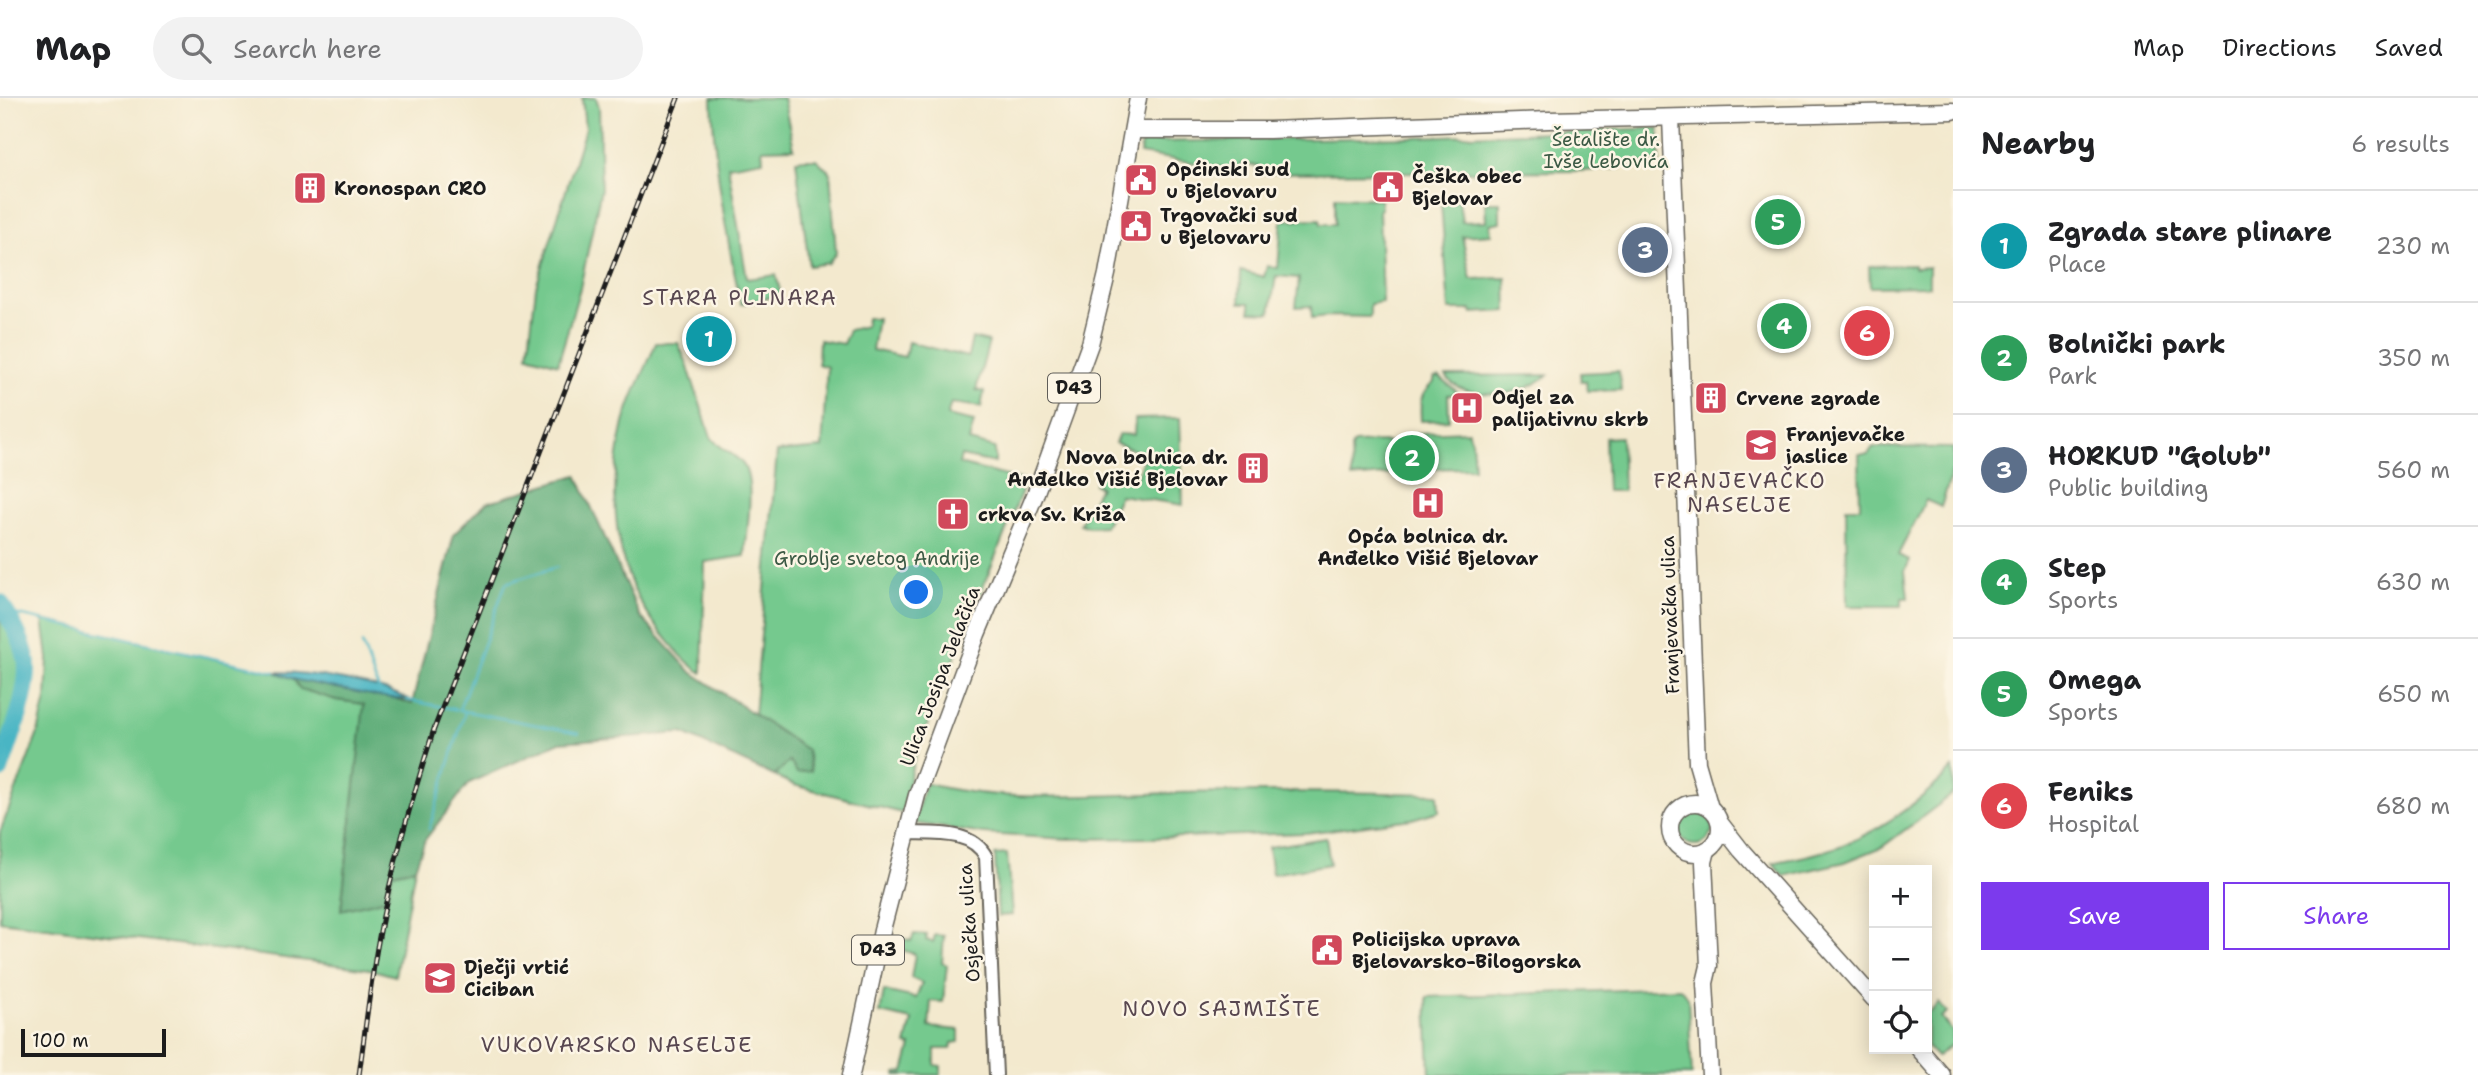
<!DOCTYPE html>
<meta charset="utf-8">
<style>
body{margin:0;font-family:"Shantell Sans",sans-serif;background:#f2f2f2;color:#202124}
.controls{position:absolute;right:21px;bottom:21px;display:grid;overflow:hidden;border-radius:0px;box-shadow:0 4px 18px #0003}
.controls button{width:63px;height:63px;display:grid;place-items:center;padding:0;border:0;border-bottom:2px solid #e0e0e0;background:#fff;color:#202124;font:35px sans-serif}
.scale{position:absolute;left:21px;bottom:18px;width:145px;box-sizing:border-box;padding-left:7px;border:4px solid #1c1c1c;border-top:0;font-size:19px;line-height:24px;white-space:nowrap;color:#1c1c1c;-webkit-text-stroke:5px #fcf5e5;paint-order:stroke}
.you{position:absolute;left:917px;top:495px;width:24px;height:24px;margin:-18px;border:5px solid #fff;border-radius:50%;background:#1a73e8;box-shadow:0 0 0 10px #1a73e833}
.badge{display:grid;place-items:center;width:46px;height:46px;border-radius:50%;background:#7c3aed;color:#fff;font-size:23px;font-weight:700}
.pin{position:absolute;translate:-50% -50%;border:4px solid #fff;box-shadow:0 2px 7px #0006}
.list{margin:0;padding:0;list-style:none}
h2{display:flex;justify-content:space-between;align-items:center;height:91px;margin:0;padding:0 28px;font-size:30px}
h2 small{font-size:23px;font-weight:400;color:#757577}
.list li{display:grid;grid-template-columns:46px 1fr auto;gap:21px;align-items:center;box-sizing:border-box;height:112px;padding:0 28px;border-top:2px solid #e0e0e0}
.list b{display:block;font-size:26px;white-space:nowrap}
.list p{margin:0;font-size:23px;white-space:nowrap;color:#757577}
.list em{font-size:23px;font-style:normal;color:#757577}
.actions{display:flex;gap:14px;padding:21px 28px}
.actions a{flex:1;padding:16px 0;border:2px solid #7c3aed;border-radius:0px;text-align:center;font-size:24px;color:#7c3aed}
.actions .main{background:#7c3aed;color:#fff}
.icon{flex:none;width:38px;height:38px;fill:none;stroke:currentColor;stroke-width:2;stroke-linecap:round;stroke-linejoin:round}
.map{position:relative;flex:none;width:1953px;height:977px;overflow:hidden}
header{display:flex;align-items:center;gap:42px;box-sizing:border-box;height:98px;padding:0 35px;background:#fff;border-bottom:2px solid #e0e0e0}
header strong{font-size:33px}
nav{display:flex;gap:38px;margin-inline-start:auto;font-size:24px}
.search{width:490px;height:63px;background:#f2f2f2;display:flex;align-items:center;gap:18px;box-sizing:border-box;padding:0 24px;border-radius:38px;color:#757577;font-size:26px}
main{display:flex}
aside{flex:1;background:#fff}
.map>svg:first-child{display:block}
</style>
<header>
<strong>Map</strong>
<div class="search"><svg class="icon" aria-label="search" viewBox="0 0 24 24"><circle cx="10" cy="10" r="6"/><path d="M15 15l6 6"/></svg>Search here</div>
<nav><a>Map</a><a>Directions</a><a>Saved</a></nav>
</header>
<main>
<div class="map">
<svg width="1953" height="977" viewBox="0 0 1953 977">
<rect width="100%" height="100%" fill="#fcf5e5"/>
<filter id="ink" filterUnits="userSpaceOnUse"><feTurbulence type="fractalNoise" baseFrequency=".0143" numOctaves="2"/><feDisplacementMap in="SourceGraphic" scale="14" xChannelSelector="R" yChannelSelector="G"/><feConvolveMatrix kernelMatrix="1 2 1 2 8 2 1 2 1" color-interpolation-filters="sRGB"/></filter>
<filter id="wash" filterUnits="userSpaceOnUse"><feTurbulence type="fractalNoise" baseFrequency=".00686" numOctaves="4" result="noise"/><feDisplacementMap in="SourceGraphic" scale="28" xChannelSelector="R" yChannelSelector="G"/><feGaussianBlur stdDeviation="1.57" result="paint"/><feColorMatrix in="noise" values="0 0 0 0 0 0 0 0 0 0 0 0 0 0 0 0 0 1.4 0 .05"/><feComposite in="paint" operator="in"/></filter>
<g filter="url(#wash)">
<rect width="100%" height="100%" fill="#f3e9ce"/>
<g fill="#74c98e" stroke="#487255" stroke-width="2">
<path d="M 582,0 L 596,0 L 599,9 L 601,91 L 580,190 L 558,266 L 528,257 L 536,189 L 585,31 Z"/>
<path d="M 712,0 L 783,0 L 794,50 L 762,51 L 763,62 L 728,68 L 747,181 L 776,177 L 781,197 L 741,206 C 726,138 714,69 712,0 Z"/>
<path d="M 1659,30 L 1660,64 L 1622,66 L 1621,70 L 1583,73 L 1260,75 L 1257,75 L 1258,68 L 1240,66 L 1238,72 L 1140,56 L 1141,46 L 1146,44 L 1415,39 Z"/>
<path d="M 804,61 L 816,61 L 830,74 L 836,155 L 828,165 L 809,168 L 796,62 Z"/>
<path d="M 1335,99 L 1380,101 L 1381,111 L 1379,112 L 1382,204 L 1370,206 L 1370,219 L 1328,218 L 1312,220 L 1311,208 L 1296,209 L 1299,180 L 1276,178 L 1270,215 L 1250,214 L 1250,205 L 1240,205 L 1241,173 L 1264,179 L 1267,168 L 1278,170 L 1282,122 L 1320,121 L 1321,126 L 1335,126 Z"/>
<path d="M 1459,103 L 1462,124 L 1486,123 L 1485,104 L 1500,104 L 1500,124 L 1490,126 L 1491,136 L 1462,138 L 1471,181 L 1506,180 L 1507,213 L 1472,215 L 1471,212 L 1449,212 L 1441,105 Z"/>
<path d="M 1914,167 L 1914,170 L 1929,169 L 1929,188 L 1870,189 L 1869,168 Z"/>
<path d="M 867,220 L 877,220 L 872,252 L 905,259 L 908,244 L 968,259 L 972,240 L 989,244 L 976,292 L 984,294 L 981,309 L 951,305 L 947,318 L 974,324 L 969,343 L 995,350 L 995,365 L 961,358 L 959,366 L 1026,383 L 920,645 L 913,665 L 902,715 L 794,687 L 774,678 L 790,662 L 811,673 L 754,617 L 777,354 L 822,350 L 827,269 L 818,266 L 819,242 L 843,246 L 849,232 L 866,228 Z"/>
<path d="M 656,245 L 678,245 L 686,263 L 711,339 C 718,350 732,354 741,364 C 757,380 746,435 745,458 L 705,464 L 702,575 C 685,565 674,549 661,534 C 612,477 607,396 624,325 C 631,298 646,271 656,245 Z"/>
<path d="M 1619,273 L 1621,292 L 1587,293 L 1586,283 L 1581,283 L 1580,275 Z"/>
<path d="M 1548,277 C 1540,283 1533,288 1524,291 C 1504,298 1458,299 1446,278 Z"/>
<path d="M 1439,279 L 1460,296 L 1448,297 L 1449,322 L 1421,323 C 1420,302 1419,298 1434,284 L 1434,280 Z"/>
<path d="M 1180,320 L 1183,407 L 1120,397 L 1105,428 L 1089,429 L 1080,426 L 1100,389 L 1094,386 L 1099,376 L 1136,380 L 1145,356 L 1115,345 L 1119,336 L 1134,337 L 1135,321 Z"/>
<path d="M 1468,333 L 1472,343 L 1474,370 L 1408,371 L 1395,376 L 1352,380 L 1351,350 L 1354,345 L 1387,344 L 1391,348 L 1420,335 Z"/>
<path d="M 1621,339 L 1623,393 L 1607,393 L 1605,340 Z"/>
<path d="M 1873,349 L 1953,350 L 1953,371 L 1941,409 L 1926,402 L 1898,457 L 1910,462 L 1905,473 L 1908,500 L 1902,500 L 1902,508 L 1847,508 L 1846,409 L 1860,409 L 1859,356 L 1868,356 Z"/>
<path d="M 0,505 C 41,571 29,583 0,649 Z"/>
<path d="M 43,522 L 291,578 L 336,602 L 365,606 L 341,811 L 387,801 L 392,775 L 415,770 L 395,878 L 369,871 L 0,823 L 0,734 L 38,635 L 46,601 L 48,560 Z"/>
<path d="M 1953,670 L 1953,695 L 1949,699 L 1882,749 L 1845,764 L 1784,778 L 1773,765 C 1789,761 1805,759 1821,754 C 1871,741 1918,706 1953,670 Z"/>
<path d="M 925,685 C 997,706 1100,697 1176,695 C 1263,693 1350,694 1438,696 L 1439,713 L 1412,721 L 1306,735 L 1150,740 L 1067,741 L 984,736 L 914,725 Z"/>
<circle cx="1695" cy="730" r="17"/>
<path d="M 1326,740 L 1330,766 L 1272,776 L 1268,749 Z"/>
<path d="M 1007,756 L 1012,817 L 998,818 L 995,757 Z"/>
<path d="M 914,836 L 927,837 L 926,842 L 933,844 L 935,837 L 944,838 L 942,865 L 947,867 L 943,904 L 931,903 L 929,929 L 959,932 L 959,944 L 952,945 L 951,951 L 935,951 L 935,967 L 941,968 L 941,977 L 896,977 L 896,975 L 904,974 L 911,948 L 906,947 L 912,922 L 880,915 L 884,893 L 916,900 L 922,885 L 911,880 L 915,856 L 894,850 L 897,839 L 911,843 Z"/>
<path d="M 1680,890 L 1688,900 L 1692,977 L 1430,977 L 1427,899 Z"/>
<path d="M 1939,905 L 1947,915 L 1941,920 L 1953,934 L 1953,946 L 1936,959 L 1927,949 L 1927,917 Z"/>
</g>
<path fill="#5fad79" stroke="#3e644a" stroke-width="2" d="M 577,377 L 640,518 L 690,573 L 807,652 L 811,673 L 797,675 L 790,663 L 774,678 L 682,635 L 560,644 L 469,685 L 425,742 L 415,770 L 392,775 L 387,801 L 341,812 L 364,606 L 336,602 L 300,591 L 291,578 L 381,596 L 412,606 L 454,436 L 486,405 Z"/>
<path fill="#48b5c4" stroke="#326870" stroke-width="2" d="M 275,574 C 306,573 383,587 410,602 L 376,598 L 296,582 Z"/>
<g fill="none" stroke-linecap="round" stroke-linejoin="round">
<g stroke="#48b5c4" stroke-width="2.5">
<path d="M 5,514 L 275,574"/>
<path d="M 362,546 L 379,592"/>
<path d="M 407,602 L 579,635"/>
<path d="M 459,612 L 506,485 L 557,469"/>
<path d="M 429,731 L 465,614"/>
</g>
<path stroke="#48b5c4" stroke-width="18" d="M 0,505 C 11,523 22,540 26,560 C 32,588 10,643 0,672"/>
</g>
</g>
<g filter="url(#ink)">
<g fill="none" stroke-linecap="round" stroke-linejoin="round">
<defs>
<path id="minor" d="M 906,735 C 933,736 972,731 986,759 L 996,977"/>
<g id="major">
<path d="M 1671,20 L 1697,665 L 1710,710"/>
<path d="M 1133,32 L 1269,32 L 1549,22 L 1953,13"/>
<circle cx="1695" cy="730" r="25"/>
<path d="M 1720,725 L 1741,752 L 1874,901"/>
<path d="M 1707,752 L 1704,764 L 1709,868 L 1705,885 L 1710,977"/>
<path d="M 1919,951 L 1942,977"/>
<path d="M 851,977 L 883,828 L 917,697 L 977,536 L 1035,397 L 1090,246 L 1107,176 L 1138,0"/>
</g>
</defs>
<use href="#minor" stroke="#67645a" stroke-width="16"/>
<use href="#major" stroke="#67645a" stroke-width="19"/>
<use href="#minor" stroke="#fff" stroke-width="12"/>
<use href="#major" stroke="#fff" stroke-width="16"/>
<defs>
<path id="rail" d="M 359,977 C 365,933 370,888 378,844 C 391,771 412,701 434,631 L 678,0"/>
</defs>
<use href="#rail" stroke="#1c1c1c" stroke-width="5"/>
<use href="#rail" stroke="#fcf5e5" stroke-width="2.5" stroke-dasharray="8" stroke-linecap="butt"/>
</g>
</g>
<defs>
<symbol id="civic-square" viewBox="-11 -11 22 22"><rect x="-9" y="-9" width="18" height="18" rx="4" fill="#d1495b" stroke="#fcf5e5"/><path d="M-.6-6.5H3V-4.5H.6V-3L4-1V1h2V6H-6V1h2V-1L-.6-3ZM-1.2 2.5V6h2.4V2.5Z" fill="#fff"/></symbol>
<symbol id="building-square" viewBox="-11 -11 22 22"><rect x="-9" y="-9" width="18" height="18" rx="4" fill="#d1495b" stroke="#fcf5e5"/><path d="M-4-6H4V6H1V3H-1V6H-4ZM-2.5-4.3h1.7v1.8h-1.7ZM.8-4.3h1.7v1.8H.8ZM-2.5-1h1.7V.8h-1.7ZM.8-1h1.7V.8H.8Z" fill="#fff"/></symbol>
<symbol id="hospital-square" viewBox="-11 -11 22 22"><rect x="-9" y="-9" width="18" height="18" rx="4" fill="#d1495b" stroke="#fcf5e5"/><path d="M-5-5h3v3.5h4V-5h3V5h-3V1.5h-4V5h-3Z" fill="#fff"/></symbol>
<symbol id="school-square" viewBox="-11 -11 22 22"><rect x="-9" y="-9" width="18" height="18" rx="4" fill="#d1495b" stroke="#fcf5e5"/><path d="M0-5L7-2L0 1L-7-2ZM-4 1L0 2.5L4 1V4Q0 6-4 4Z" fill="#fff"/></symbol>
<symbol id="church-square" viewBox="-11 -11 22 22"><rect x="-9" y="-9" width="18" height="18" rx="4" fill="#d1495b" stroke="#fcf5e5"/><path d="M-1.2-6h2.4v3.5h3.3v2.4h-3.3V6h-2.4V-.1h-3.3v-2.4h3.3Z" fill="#fff"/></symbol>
</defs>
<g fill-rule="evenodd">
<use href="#civic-square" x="1122" y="63" width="38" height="38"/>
<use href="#civic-square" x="1369" y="70" width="38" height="38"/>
<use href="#building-square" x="291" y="71" width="38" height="38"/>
<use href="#civic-square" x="1117" y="109" width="38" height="38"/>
<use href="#building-square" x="1692" y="281" width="38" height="38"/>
<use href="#hospital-square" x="1448" y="291" width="38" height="38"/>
<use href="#school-square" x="1742" y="328" width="38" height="38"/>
<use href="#building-square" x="1234" y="351" width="38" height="38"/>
<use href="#hospital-square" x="1409" y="386" width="38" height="38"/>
<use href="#church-square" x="934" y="397" width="38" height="38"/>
<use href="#civic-square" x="1308" y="833" width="38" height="38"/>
<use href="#school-square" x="421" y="861" width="38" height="38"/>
</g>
<g text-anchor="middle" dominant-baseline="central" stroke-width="5" stroke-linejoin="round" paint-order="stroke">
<g fill="#fcf5e5" stroke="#5f5d58" stroke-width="2">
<rect x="1048" y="275.5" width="52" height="29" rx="5"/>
<rect x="852" y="837.5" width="52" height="29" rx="5"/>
</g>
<g font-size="18" font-weight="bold" fill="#1c1c1c">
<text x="1074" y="290">D43</text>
<text x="878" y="852">D43</text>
</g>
<g font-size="19" fill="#3b5944" stroke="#fcf5e5">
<text x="1606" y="41">Šetalište dr.<tspan x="1606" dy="22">Ivše Lebovića</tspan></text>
<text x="877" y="460">Groblje svetog Andrije</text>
</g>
<g font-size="19" font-weight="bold" fill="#1c1c1c" stroke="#fcf5e5" text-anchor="start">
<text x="1166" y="71">Općinski sud<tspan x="1166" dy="22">u Bjelovaru</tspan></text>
<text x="1412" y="78">Češka obec<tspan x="1412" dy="22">Bjelovar</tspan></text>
<text x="334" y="90">Kronospan CRO</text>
<text x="1160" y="117">Trgovački sud<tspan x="1160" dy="22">u Bjelovaru</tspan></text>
<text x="1492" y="299">Odjel za<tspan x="1492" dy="22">palijativnu skrb</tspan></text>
<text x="1736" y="300">Crvene zgrade</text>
<text x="1786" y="336">Franjevačke<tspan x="1786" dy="22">jaslice</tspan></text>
<text x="1228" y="359" text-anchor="end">Nova bolnica dr.<tspan x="1228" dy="22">Anđelko Višić Bjelovar</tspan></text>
<text x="978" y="416">crkva Sv. Križa</text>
<text x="1428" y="438" text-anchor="middle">Opća bolnica dr.<tspan x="1428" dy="22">Anđelko Višić Bjelovar</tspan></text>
<text x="1352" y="841">Policijska uprava<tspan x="1352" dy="22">Bjelovarsko-Bilogorska</tspan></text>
<text x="464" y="869">Dječji vrtić<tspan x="464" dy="22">Ciciban</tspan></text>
</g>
<g font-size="19" fill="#1c1c1c" stroke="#fcf5e5">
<text transform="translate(1670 517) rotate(-92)">Franjevačka ulica</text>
<text transform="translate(940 578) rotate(-69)">Ulica Josipa Jelačića</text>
<text transform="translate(969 825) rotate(-94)">Osječka ulica</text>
</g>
<g font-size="21" letter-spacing="2" fill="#584750" stroke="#fcf5e5">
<text x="740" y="200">STARA PLINARA</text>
<text x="1740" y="383">FRANJEVAČKO<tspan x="1740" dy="24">NASELJE</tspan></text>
<text x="1222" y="911">NOVO SAJMIŠTE</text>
<text x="617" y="947">VUKOVARSKO NASELJE</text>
</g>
</g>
</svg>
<div class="controls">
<button>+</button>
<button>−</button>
<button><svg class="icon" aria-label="locate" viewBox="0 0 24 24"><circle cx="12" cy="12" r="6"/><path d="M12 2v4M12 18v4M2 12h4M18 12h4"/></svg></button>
</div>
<div class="scale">100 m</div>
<div class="you"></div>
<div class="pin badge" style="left:709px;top:241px;background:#0f9aa8">1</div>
<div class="pin badge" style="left:1412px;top:360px;background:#2e9e5b">2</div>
<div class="pin badge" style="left:1645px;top:152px;background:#5c6f8a">3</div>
<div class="pin badge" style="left:1784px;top:228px;background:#2e9e5b">4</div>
<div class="pin badge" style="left:1778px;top:124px;background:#2e9e5b">5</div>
<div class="pin badge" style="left:1867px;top:235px;background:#e0444e">6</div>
</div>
<aside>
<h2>Nearby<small>6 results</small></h2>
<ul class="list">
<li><span class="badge" style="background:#0f9aa8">1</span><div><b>Zgrada stare plinare</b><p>Place</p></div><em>230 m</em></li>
<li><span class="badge" style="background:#2e9e5b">2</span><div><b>Bolnički park</b><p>Park</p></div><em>350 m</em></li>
<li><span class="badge" style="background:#5c6f8a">3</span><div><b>HORKUD &quot;Golub&quot;</b><p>Public building</p></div><em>560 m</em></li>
<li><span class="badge" style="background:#2e9e5b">4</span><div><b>Step</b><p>Sports</p></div><em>630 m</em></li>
<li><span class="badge" style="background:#2e9e5b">5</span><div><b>Omega</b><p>Sports</p></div><em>650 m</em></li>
<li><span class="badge" style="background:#e0444e">6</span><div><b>Feniks</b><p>Hospital</p></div><em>680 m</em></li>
</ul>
<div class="actions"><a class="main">Save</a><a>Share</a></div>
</aside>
</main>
